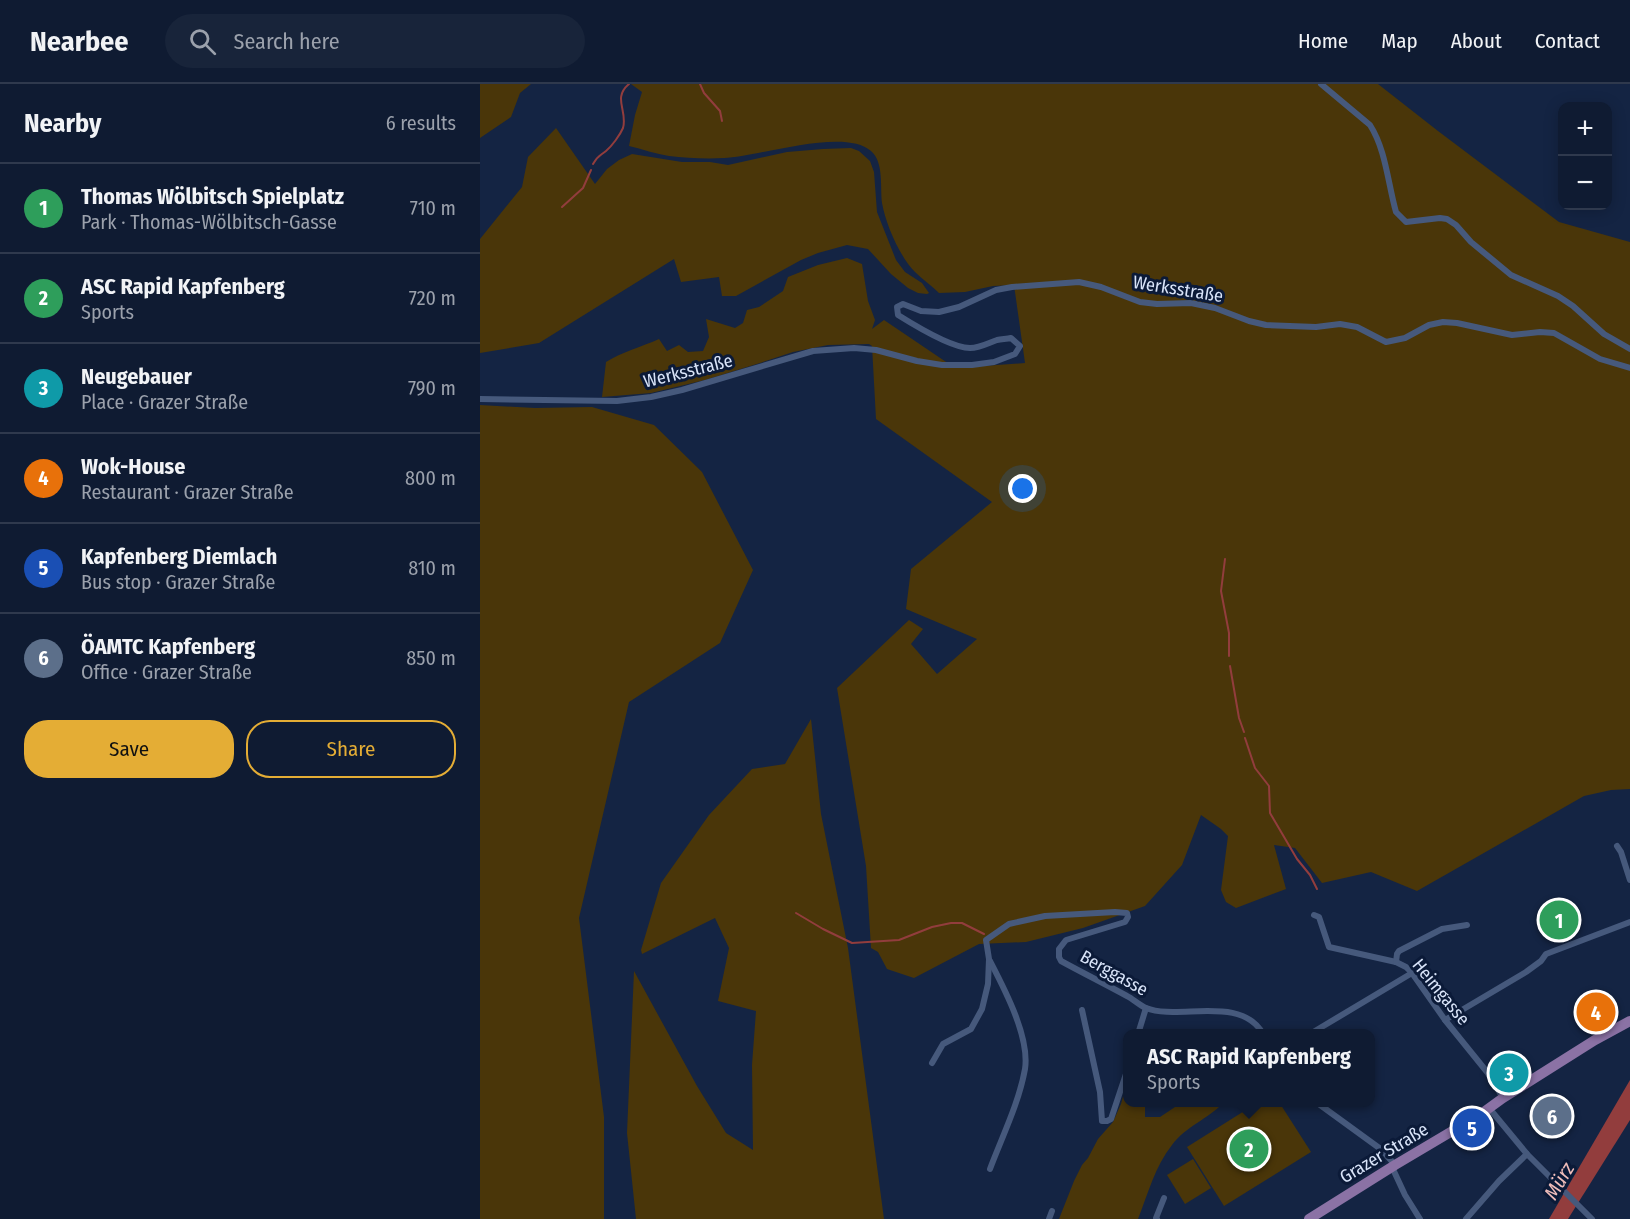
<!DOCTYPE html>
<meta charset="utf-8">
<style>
body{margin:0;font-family:"Fira Sans Condensed",sans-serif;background:#18243a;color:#f1f3f6}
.controls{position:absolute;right:18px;top:18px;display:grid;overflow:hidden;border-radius:12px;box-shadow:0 3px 15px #0003}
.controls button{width:54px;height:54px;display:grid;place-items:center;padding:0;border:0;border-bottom:2px solid #2f394d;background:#0f1b32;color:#f1f3f6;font:30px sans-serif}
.you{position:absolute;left:543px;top:405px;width:21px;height:21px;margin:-15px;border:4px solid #fff;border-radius:50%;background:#1a73e8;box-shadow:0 0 0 9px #1a73e833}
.badge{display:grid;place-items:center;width:39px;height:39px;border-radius:50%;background:#e4ad35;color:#fff;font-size:20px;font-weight:700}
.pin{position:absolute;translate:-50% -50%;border:3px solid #fff;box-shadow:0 2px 6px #0006}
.popup{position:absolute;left:643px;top:945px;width:252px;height:78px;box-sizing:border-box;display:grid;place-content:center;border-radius:12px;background:#0f1b32;filter:drop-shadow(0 2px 4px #0005);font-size:20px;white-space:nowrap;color:#9ba1ac}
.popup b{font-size:22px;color:#f1f3f6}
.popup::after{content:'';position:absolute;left:50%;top:100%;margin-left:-12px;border:12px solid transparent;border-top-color:#0f1b32}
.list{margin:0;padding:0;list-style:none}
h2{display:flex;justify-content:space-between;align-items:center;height:78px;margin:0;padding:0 24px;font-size:26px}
h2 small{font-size:20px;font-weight:400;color:#9ba1ac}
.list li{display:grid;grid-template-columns:39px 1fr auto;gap:18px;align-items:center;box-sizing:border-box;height:90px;padding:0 24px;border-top:2px solid #2f394d}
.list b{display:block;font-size:22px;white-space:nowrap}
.list p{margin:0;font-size:20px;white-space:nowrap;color:#9ba1ac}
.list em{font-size:20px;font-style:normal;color:#9ba1ac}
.actions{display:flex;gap:12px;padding:18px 24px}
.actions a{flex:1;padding:14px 0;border:2px solid #e4ad35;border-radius:24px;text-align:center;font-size:21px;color:#e4ad35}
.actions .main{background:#e4ad35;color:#111}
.icon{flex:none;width:33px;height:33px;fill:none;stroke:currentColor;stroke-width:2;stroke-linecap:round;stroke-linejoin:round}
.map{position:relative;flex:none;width:1150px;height:1135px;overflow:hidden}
header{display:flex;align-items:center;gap:36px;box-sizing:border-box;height:84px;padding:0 30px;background:#0f1b32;border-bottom:2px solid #2f394d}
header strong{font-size:28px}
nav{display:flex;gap:33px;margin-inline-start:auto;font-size:21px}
.search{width:420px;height:54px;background:#18243a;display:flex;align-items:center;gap:15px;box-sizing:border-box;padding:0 21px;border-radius:33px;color:#9ba1ac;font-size:22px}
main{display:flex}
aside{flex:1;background:#0f1b32}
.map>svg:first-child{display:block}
</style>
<header>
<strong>Nearbee</strong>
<div class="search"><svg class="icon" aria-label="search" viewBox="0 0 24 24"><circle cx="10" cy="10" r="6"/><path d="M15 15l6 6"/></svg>Search here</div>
<nav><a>Home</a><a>Map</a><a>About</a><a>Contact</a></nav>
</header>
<main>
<aside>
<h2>Nearby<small>6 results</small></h2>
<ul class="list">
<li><span class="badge" style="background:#2e9e5b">1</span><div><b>Thomas Wölbitsch Spielplatz</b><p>Park · Thomas-Wölbitsch-Gasse</p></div><em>710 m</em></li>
<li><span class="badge" style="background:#2e9e5b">2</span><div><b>ASC Rapid Kapfenberg</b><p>Sports</p></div><em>720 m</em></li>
<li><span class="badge" style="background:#0f9aa8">3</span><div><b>Neugebauer</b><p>Place · Grazer Straße</p></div><em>790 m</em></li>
<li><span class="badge" style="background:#e8710a">4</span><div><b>Wok-House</b><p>Restaurant · Grazer Straße</p></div><em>800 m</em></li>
<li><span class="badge" style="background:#1a4fb4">5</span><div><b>Kapfenberg Diemlach</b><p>Bus stop · Grazer Straße</p></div><em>810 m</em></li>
<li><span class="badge" style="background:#5c6f8a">6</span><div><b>ÖAMTC Kapfenberg</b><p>Office · Grazer Straße</p></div><em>850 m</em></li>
</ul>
<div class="actions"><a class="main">Save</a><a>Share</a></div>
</aside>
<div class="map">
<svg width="1150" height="1135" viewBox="0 0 1150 1135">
<rect width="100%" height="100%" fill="#142443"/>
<g fill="#4a3609">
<path d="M 0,0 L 51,0 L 40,9 L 31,33 L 0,54 Z"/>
<path d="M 151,0 L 898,0 L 958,47 L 1079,138 L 1150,158 L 1150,705 L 1131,706 L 1104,712 L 937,807 L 891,788 L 842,799 L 815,764 L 794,761 L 806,805 L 756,824 L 746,818 L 741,806 L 748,752 L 741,745 L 721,731 L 702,781 L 665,822 L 603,844 L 546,858 L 499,860 L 434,894 L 407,885 L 398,868 L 391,864 L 386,782 L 357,604 L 429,536 L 443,545 L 431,560 L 457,590 L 497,555 L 426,525 L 431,485 L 512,418 L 396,335 L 392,262 L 389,260 L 348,261 L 313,268 L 280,279 L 225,296 L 171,309 L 122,313 L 126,278 C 142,268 161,263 179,255 L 187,267 L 199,261 L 208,268 L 223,267 L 229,253 L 226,235 L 255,244 L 263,239 L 267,226 L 279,223 L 303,207 L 308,193 L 338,181 L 367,174 L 382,180 L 388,217 L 395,236 L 392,245 L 404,236 L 475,284 L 545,279 L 534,201 L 513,202 L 485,208 L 459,209 C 451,201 443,196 435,188 C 420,173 406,141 402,119 C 400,103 404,78 391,67 C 364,43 278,73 244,74 C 226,75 206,74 189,72 C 176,70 162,65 149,62 L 155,31 L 162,8 Z"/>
<path d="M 76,44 L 115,100 L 127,85 L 139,76 L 152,70 L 202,78 L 230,78 L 248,81 L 307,68 L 343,65 L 371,64 L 379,67 L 390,77 L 394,88 L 397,128 L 416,176 L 425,188 L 442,199 L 449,209 L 447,210 L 438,209 L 428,204 L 411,190 L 388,165 L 367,161 L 338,169 L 321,176 L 256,212 L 242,212 L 239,193 L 201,198 L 194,175 L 59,259 L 0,269 L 0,155 L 42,103 L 48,73 Z"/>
<path d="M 0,321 L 55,324 L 112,323 L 174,341 L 222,388 L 273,486 L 240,559 L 149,618 L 99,834 L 124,1033 L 124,1135 L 0,1135 Z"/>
<path d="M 331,635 L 341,730 L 368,864 L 404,1135 L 156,1135 L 147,1049 L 154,887 L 217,1002 L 246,1049 L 273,1066 L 272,981 L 276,927 L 238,917 L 249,864 L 235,834 L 162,870 L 161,866 L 181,799 L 229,731 L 272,685 L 305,680 Z"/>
<path d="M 647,998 L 648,1018 L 665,1019 L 665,1033 L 680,1033 L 701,1019 L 743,1019 C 728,1035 705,1043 692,1061 C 675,1082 668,1110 658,1135 L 579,1135 L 594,1097 L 602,1081 L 608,1074 L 618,1055 L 633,1038 L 641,1020 Z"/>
<path d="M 799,1018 L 831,1068 L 744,1122 L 707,1063 L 777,1019 Z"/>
<path d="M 713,1075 L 731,1104 L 705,1120 L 687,1091 Z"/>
</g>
<path fill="#923d3d" d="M 1150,996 L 1150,1036 L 1088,1135 L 1069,1135 Z"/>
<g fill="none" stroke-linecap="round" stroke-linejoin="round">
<g stroke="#923d3d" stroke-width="2">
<path d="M 220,0 L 224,9 L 240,27 L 242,37"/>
<path d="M 113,80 C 118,71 120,72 126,67 C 132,62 140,51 143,44 C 148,27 132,14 149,0"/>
<path d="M 82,123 L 103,104 L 111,86"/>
<path d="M 745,475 L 741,507 L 749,549 L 749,572"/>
<path d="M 750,582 L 759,634 L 764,648"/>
<path d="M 765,654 L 775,684 L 789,702 L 790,729 L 817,775 L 830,791 L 837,805"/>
<path d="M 316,829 L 343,845 L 372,859 L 419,856 L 452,843 L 471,839 L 482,839 L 504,850"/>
</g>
<g stroke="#46597c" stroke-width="6">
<path d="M 841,0 L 890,41 C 906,66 908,100 916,128 L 926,138 L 960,134 L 967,135 L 976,141 L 991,158 L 1031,191 L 1078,212 L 1093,222 L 1124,250 L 1150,265"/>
<path d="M 0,315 L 137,317 L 171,313 L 202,306 L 333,267 L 374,264 L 396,266 L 437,277 L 462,281 L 492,281 L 514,278 L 535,270 L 540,262 L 531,254 C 527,255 522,255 517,256 C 508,259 500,264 490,264 C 472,264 434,241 418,231 L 417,223 L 423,220 L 441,227 L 459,228 L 479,223 L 516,206 L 532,203 L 599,198 L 621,203 L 660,218 L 677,220 L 711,219 L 735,224 L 769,237 L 786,241 L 836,243 L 860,240 L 877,243 L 906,258 L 925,254 L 949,241 L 963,238 L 977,239 L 1032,251 L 1060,248 L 1074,249 L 1120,275 L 1150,284"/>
<path d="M 1137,762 L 1141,768 L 1150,796"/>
<path d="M 834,831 L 839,833 L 849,863 L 916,878 L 926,883 L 932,889 L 965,936 L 1007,988 L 1023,1014"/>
<path d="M 916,878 L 917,870 L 919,867 L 962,845 L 987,841"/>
<path d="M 602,926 L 620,1008 L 622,1037 L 627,1037 L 631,1035 L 648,984"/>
<path d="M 965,936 L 1046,888 L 1061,877 L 1066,870 L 1150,838"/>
<path d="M 658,950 L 666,924"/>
<path d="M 830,950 L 932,889"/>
<path d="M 452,979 L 463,960 L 491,945 L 502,925 L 508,900 L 509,875 L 506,856 L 529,840 L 565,832 L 635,828 L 647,829 L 648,833 L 645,838 L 586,856 L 579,865 L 579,873 L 581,877 C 603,889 625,900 647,912 C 653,915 659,921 666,924 C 698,937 761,910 783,950"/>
<path d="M 836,1018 L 902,1066 L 915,1081"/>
<path d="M 1009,1024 L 1047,1070 L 1112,1135"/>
<path d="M 912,1083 L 925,1111 L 940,1135"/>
<path d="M 510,1085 C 522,1053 539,1019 545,985 C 550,953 524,904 510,877"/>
<path d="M 569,1135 L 572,1127"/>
<path d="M 677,1135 L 676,1134 L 684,1114"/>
<path d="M 986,1135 L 1019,1097 L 1047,1070"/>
</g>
<path stroke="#8b72a5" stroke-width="10" d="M 829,1135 L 915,1081 L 1001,1030 L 1023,1014 L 1115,956 L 1150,937"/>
</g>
<g text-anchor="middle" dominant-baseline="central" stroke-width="6" stroke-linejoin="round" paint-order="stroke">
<g font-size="18" fill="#d9e4f9" stroke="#0b1a38">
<text transform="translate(698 205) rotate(9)">Werksstraße</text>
<text transform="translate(208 287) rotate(-14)">Werksstraße</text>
<text transform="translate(634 889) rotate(29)">Berggasse</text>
<text transform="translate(961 908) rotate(51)">Heimgasse</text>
<text transform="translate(904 1069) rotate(-31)">Grazer Straße</text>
</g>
<g font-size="20" font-style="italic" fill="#f0bdba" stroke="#0b1a38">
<text transform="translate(1079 1097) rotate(-59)">Mürz</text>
</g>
</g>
</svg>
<div class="controls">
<button>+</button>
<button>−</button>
</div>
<div class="you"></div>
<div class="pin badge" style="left:1079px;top:836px;background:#2e9e5b">1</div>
<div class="pin badge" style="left:769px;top:1065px;background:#2e9e5b">2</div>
<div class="popup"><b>ASC Rapid Kapfenberg</b>Sports</div>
<div class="pin badge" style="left:1029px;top:989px;background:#0f9aa8">3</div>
<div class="pin badge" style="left:1116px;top:928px;background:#e8710a">4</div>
<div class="pin badge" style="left:992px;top:1044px;background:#1a4fb4">5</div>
<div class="pin badge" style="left:1072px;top:1032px;background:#5c6f8a">6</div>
</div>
</main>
